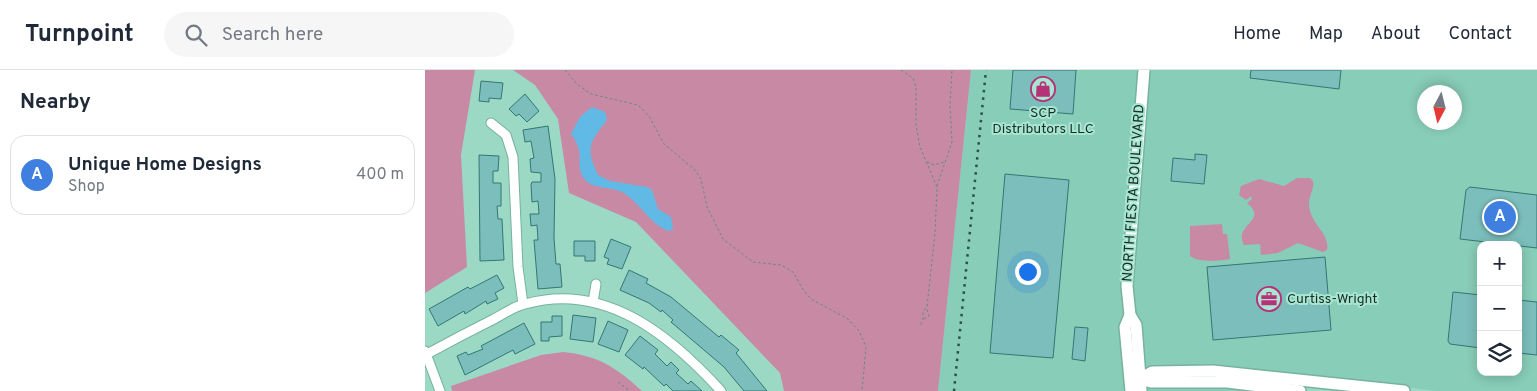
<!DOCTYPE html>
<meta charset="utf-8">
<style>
body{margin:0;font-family:Overpass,sans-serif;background:#f6f6f7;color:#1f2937}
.controls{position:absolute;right:15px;bottom:15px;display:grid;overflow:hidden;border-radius:10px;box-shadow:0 2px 12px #0003}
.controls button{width:45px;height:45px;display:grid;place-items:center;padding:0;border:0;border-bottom:1px solid #e0e1e3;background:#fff;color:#1f2937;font:25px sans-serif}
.compass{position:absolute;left:992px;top:15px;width:45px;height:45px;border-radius:50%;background:#fff;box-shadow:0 2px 12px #0003;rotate:187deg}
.you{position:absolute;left:602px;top:201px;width:18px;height:18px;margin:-12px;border:4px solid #fff;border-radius:50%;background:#1a73e8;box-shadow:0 0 0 8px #1a73e833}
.badge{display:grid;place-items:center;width:32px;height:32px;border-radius:50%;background:#d93025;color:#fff;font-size:16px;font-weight:700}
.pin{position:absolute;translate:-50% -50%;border:2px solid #fff;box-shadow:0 1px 5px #0006}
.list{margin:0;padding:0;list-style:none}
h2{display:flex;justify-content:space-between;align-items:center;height:65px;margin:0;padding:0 20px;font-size:21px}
h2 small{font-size:16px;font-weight:400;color:#747a83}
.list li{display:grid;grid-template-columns:32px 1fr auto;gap:15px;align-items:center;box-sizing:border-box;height:80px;margin:0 10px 10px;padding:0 10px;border:1px solid #e0e1e3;border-radius:15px}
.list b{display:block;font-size:19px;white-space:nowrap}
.list p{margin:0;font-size:16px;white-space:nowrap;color:#747a83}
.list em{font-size:16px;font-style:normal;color:#747a83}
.icon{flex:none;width:28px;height:28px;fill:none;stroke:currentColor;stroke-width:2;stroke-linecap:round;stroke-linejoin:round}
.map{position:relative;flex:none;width:1112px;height:321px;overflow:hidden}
header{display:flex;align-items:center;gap:30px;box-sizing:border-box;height:70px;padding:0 25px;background:#fff;border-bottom:1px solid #e0e1e3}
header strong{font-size:24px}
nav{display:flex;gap:28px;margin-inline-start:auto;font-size:18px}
.search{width:350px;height:45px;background:#f6f6f7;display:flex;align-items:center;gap:12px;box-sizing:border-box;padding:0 18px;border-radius:28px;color:#747a83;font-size:19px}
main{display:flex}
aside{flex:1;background:#fff}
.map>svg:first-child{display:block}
</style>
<header>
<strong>Turnpoint</strong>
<div class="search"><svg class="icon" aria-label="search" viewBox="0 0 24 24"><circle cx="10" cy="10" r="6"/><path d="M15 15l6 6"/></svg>Search here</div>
<nav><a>Home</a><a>Map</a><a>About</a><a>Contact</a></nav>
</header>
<main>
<aside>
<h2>Nearby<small></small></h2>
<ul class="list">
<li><span class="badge" style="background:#3f7fe0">A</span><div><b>Unique Home Designs</b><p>Shop</p></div><em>400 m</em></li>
</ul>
</aside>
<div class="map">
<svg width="1112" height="321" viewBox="0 0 1112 321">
<rect width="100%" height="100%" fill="#9cd9c5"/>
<path fill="#88cdb7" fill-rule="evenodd" d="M 546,0 L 1112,0 L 1112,321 L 1010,321 L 854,301 L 852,321 L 513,321 ZM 999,22 L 1030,22 L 1030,52 L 999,52 ZM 1056,175 L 1093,175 L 1093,302 L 1056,302 Z"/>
<g fill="#c889a4">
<path d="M 0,0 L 50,0 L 36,85 L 42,197 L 0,223 Z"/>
<path d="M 88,0 L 546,0 L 513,321 L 359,321 L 355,303 L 211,152 L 144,123 L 133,49 L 110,15 Z"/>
<path d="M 872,108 L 885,108 L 888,111 C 890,120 881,128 885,141 C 889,156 905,165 902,180 L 898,182 L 873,173 L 853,183 L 836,185 L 835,174 L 819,175 C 808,154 844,151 822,133 L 827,129 L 826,126 L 821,130 L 814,125 L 816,116 L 834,109 L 859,116 Z"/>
<path d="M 797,154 L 798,164 L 802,164 L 805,189 C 793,191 775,193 765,186 L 765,156 Z"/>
<path d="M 138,282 C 175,286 190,297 217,321 L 27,321 L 26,316 L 116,285 Z"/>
</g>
<path fill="#61bae6" d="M 167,37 L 180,42 L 182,50 C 165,72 160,77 173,105 L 185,111 L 222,117 L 227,120 L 233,139 L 246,147 L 248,159 L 244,161 C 225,155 215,132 197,122 C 185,116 166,120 158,107 C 150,94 161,83 146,64 L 155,47 Z"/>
<g fill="#7bbebb" stroke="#337774">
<path d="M 588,0 L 651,0 L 648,44 L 585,39 Z"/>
<path d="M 826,0 L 916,0 L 914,19 L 825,8 Z"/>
<path d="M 56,11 L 78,13 L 76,29 L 64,28 L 64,32 L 54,31 Z"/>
<path d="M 100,24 L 114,41 L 102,52 L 94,44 L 91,46 L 84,39 Z"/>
<path d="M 123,56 L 130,109 L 129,168 L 131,194 L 135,194 L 137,217 L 113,219 L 109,170 L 113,170 L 112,155 L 106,156 L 105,144 L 114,144 L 113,131 L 107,132 L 106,115 L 107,112 L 116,112 L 116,103 L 106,102 L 105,89 L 109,88 L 106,71 L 100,72 L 98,60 Z"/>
<path d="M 770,84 L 782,85 L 779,114 L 746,111 L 748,88 L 770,90 Z"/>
<path d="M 54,85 L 74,86 L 73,101 L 68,101 L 68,113 L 76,113 L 76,136 L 72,136 L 73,149 L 77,149 L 79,190 L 55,191 Z"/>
<path d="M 580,104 L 644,110 L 628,288 L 565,283 Z"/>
<path d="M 1045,117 L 1112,125 L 1112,178 L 1035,169 L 1041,120 Z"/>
<path d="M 186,169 L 206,177 L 197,199 L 182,194 L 184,189 L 179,187 Z"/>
<path d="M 149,171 L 170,171 L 170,191 L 160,191 L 160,186 L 149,186 Z"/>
<path d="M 900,187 L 906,260 L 788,270 L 782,197 Z"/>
<path d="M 204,200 L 223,209 L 221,213 L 246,227 L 294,267 L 296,265 L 314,280 L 311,283 L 342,321 L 319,321 L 299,297 L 246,252 L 248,250 L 237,240 L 236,242 L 224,233 L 195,220 Z"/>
<path d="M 72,205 L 79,218 L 70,223 L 73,229 L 62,234 L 61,231 L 40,244 L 39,241 L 13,256 L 4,239 L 43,217 L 45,219 Z"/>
<path d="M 1028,222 L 1056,225 L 1056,278 L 1025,274 L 1023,271 Z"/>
<path d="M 1093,230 L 1112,232 L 1112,285 L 1093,283 Z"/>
<path d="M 148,245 L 171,248 L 168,272 L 145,269 Z"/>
<path d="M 127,246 L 137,246 L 137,266 L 124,267 L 124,271 L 116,271 L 116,252 L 127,252 Z"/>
<path d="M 183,251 L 203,260 L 194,282 L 173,274 Z"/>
<path d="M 99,253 L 110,274 L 90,284 L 88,280 L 40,305 L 32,286 L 41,282 L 43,285 L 58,279 L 56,276 Z"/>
<path d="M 650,257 L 663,258 L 660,291 L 647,289 Z"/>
<path d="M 215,266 L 233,280 L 230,284 L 242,296 L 246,292 L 254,300 L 251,303 L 263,314 L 266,311 L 277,321 L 248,321 L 241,314 L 239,316 L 219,297 L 218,299 L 200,285 Z"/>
</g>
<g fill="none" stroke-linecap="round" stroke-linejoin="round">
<defs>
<g id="minor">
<path d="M 66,53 L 81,65 L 88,87 L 93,197 L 98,234"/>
<path d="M 168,232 L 171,214"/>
<path d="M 0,281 L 15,321"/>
<path d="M 2,284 C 24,272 47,260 69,249 C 79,244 89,236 100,234 C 180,211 246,266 296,321"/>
</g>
<g id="tertiary">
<path d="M 705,245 L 700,257 L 706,321"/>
<path d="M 715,309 L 726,312 L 802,312 L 875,321"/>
<path d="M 707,311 L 715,309 L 727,302 L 788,301 L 979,321"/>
<path d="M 716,321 L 711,255 L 705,245 L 702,216 L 719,0"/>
</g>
</defs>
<use href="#minor" stroke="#76b29f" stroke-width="11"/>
<use href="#tertiary" stroke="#76b29f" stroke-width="14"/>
<g stroke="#5f8c7d" stroke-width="1" stroke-dasharray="2.5 2.5" stroke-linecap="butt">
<path d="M 140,0 L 152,14 L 166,24 L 213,35 L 224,46 L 239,74 L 270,100 L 276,109 L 282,137 L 298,169 L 328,192 L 356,195 L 368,202 L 379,221 L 386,229 L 423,249 L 434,261 L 441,277 L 437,321"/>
<path d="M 476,0 L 488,8 L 491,17 L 491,55 L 495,77 L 512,117 L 510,163 L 502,237 L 498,242 L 498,249 L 495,256"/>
<path d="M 502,92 L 509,95 L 519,92"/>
<path d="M 512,116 L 527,72 L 525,35 L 527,0"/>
<path d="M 499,249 L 504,246 L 502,239"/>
<path d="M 193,312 L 205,321"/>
</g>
<use href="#minor" stroke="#fff" stroke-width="9"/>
<use href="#tertiary" stroke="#fff" stroke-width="11"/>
<path stroke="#2f5045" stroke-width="2.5" stroke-dasharray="2.5 5" stroke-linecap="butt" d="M 529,321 L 561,0"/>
</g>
<defs>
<symbol id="shop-ring" viewBox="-11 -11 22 22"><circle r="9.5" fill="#a9e6d2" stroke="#b63278" stroke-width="1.5"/><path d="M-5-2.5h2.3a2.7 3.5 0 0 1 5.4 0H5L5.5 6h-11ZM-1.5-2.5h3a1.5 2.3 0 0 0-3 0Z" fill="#b63278"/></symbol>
<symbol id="office-ring" viewBox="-11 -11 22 22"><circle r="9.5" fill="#a9e6d2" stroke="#b63278" stroke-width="1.5"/><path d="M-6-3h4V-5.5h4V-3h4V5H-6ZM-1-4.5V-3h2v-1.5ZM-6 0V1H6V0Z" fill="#b63278"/></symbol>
</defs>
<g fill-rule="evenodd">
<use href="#shop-ring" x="604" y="5" width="28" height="28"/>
<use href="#office-ring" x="830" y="215" width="28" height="28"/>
</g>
<g text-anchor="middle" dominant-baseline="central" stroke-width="4" stroke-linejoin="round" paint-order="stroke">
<g font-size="14" fill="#152e26" stroke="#a9e6d2">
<text x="618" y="43">SCP<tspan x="618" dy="16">Distributors LLC</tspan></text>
<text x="862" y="229" text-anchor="start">Curtiss-Wright</text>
</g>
<g font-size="14" fill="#152e26" stroke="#a9e6d2">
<text transform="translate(709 123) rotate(-86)">NORTH FIESTA BOULEVARD</text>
</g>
</g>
</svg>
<div class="controls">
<button>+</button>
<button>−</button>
<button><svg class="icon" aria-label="layers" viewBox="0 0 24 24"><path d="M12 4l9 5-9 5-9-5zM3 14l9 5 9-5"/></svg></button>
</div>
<svg class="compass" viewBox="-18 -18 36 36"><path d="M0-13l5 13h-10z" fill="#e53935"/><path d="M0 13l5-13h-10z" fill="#747a83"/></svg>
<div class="you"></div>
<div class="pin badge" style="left:1075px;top:147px;background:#3f7fe0">A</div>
</div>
</main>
